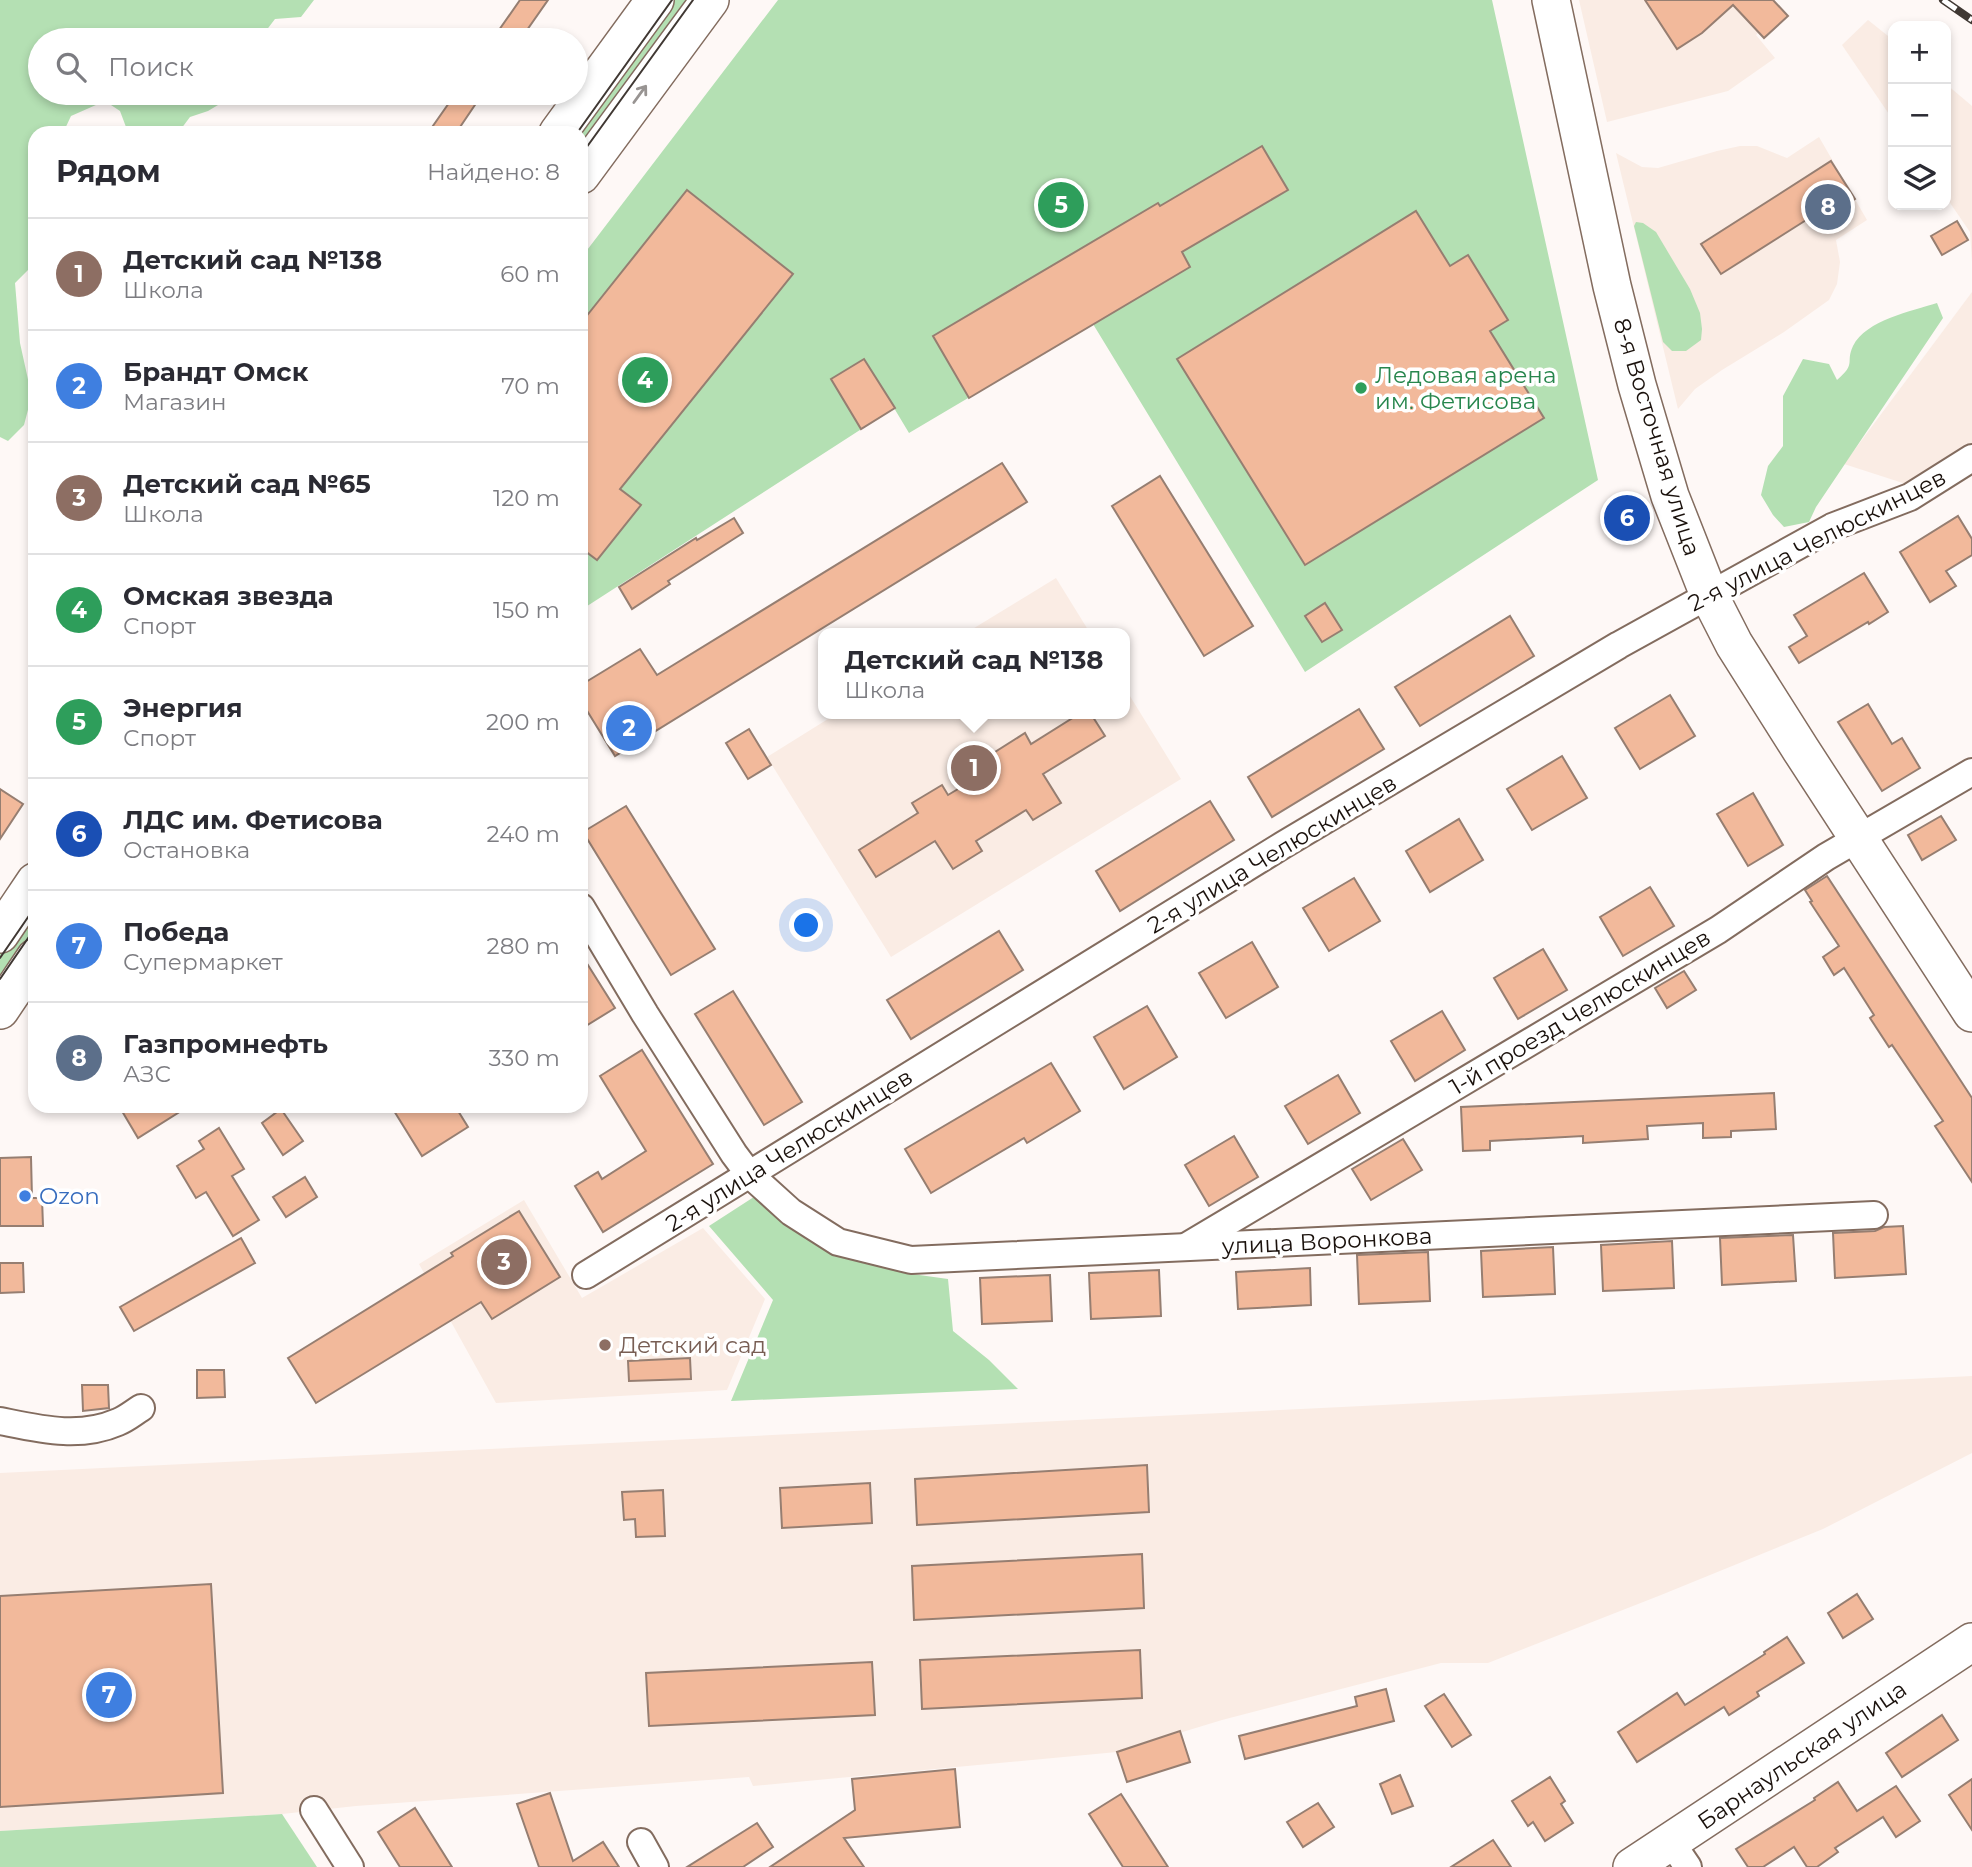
<!DOCTYPE html>
<html lang="ru">
<meta charset="utf-8">
<style>
body{margin:0;font-family:Montserrat,sans-serif;background:#f7f7f7;color:#2b2b33}
.controls{position:absolute;right:21px;top:21px;display:grid;overflow:hidden;border-radius:14px;box-shadow:0 4px 10px #0003}
.controls button{width:63px;height:63px;display:grid;place-items:center;padding:0;border:0;border-bottom:2px solid #e1e1e2;background:#fff;color:#2b2b33;font:35px sans-serif}
.you{position:absolute;left:807px;top:926px;width:24px;height:24px;margin:-18px;border:5px solid #fff;border-radius:50%;background:#1a73e8;box-shadow:0 0 0 10px #1a73e833}
.badge{display:grid;place-items:center;width:46px;height:46px;border-radius:50%;background:#d93025;color:#fff;font-size:23px;font-weight:700}
.pin{position:absolute;translate:-50% -50%;border:4px solid #fff;box-shadow:0 2px 7px #0006}
.popup{position:absolute;left:818px;top:628px;width:312px;height:91px;box-sizing:border-box;display:grid;place-content:center;border-radius:14px;background:#fff;filter:drop-shadow(0 2px 5px #0005);font-size:23px;white-space:nowrap;color:#7c7c81}
.popup b{font-size:26px;color:#2b2b33}
.popup::after{content:'';position:absolute;left:50%;top:100%;margin-left:-14px;border:14px solid transparent;border-top-color:#fff}
.list{margin:0;padding:0;list-style:none}
h2{display:flex;justify-content:space-between;align-items:center;height:91px;margin:0;padding:0 28px;font-size:30px}
h2 small{font-size:23px;font-weight:400;color:#7c7c81}
.list li{display:grid;grid-template-columns:46px 1fr auto;gap:21px;align-items:center;box-sizing:border-box;height:112px;padding:0 28px;border-top:2px solid #e1e1e2}
.list b{display:block;font-size:26px;white-space:nowrap}
.list p{margin:0;font-size:23px;white-space:nowrap;color:#7c7c81}
.list em{font-size:23px;font-style:normal;color:#7c7c81}
.icon{flex:none;width:38px;height:38px;fill:none;stroke:currentColor;stroke-width:2;stroke-linecap:round;stroke-linejoin:round}
.map{position:relative;flex:none;width:1972px;height:1867px;overflow:hidden}
.search{position:absolute;background:#fff;box-shadow:0 4px 10px #0003;left:28px;top:28px;width:560px;height:77px;display:flex;align-items:center;gap:18px;box-sizing:border-box;padding:0 24px;border-radius:38px;color:#7c7c81;font-size:26px}
.panel{position:absolute;background:#fff;box-shadow:0 4px 10px #0003;left:28px;top:126px;width:560px;height:987px;border-radius:21px}
.map>svg:first-child{display:block}
</style>
<div class="map">
<svg width="1972" height="1867" viewBox="0 0 1972 1867">
<rect width="100%" height="100%" fill="#fef8f6"/>
<g fill="#faece4">
<path d="M 1579,0 L 1665,0 L 1684,10 L 1767,0 L 1781,14 L 1756,35 L 1775,58 L 1728,91 L 1607,122 Z"/>
<path d="M 1868,20 L 1893,40 L 1893,120 L 1842,45 Z"/>
<path d="M 1946,84 L 1972,106 L 1972,262 L 1970,232 L 1946,197 Z"/>
<path d="M 1819,137 L 1867,220 L 1836,240 L 1840,262 L 1837,284 L 1829,300 L 1784,332 L 1722,370 L 1695,389 L 1678,409 L 1616,153 L 1642,167 L 1658,168 L 1717,151 L 1740,146 L 1757,146 L 1787,158 Z"/>
<path d="M 1972,292 L 1972,447 L 1909,485 L 1844,464 Z"/>
<path d="M 1056,578 L 1090,633 L 966,633 Z"/>
<path d="M 1125,688 L 1181,779 L 891,957 L 767,757 L 836,714 L 1124,714 Z"/>
<path d="M 524,1200 L 582,1298 L 703,1228 L 765,1299 L 727,1390 L 496,1403 L 419,1264 Z"/>
<path d="M 1972,1376 L 1972,1453 L 1823,1529 L 1661,1595 L 1488,1663 L 1441,1663 L 1222,1720 L 1117,1752 L 753,1786 L 749,1777 L 356,1806 L 282,1814 L 0,1831 L 0,1473 Z"/>
</g>
<g fill="#b4e0b3">
<path d="M 0,0 L 314,0 L 301,17 L 275,19 L 259,40 L 40,40 L 40,93 L 238,93 L 208,111 L 190,117 L 178,133 L 136,133 L 126,127 L 120,111 L 105,101 L 71,116 L 63,133 L 35,133 L 35,271 L 28,270 L 15,283 L 20,343 L 29,384 L 29,406 L 24,425 L 8,441 L 0,437 Z"/>
<path d="M 670,0 L 695,0 L 581,157 L 581,133 L 574,133 Z"/>
<path d="M 778,0 L 1492,0 L 1598,480 L 1305,672 L 1093,324 L 909,433 L 894,408 L 581,610 L 581,258 Z"/>
<path d="M 1636,222 L 1643,223 L 1656,232 L 1690,289 L 1700,313 L 1702,329 L 1701,340 L 1686,351 L 1672,351 L 1663,342 L 1634,226 Z"/>
<path d="M 1937,303 L 1943,318 L 1816,507 L 1809,522 L 1784,527 L 1773,515 L 1761,495 L 1768,466 L 1783,446 L 1783,396 L 1803,359 L 1829,364 L 1837,380 C 1857,363 1845,363 1853,346 C 1866,320 1912,311 1937,303 Z"/>
<path d="M 35,901 L 35,934 L 0,985 L 0,953 Z"/>
<path d="M 760,1193 L 833,1251 L 905,1273 L 948,1279 L 953,1331 L 989,1360 L 1018,1389 L 731,1401 L 773,1300 L 709,1226 Z"/>
<path d="M 282,1814 L 317,1867 L 0,1867 L 0,1831 Z"/>
</g>
<g fill="#f2b99b" stroke="#967e71" stroke-width="2">
<path d="M 520,0 L 548,0 L 520,40 L 492,40 Z"/>
<path d="M 1645,0 L 1773,0 L 1788,16 L 1764,38 L 1733,5 L 1702,33 L 1677,49 Z"/>
<path d="M 456,93 L 483,93 L 456,133 L 428,133 Z"/>
<path d="M 1262,146 L 1288,190 L 1182,252 L 1190,267 L 969,398 L 933,336 L 1158,203 L 1160,206 Z"/>
<path d="M 1831,161 L 1855,199 L 1827,217 L 1822,210 L 1721,274 L 1701,244 Z"/>
<path d="M 687,190 L 793,274 L 620,489 L 641,505 L 597,560 L 581,548 L 581,323 Z"/>
<path d="M 1416,211 L 1450,266 L 1468,255 L 1508,320 L 1490,331 L 1544,418 L 1305,565 L 1177,359 Z"/>
<path d="M 1957,221 L 1968,240 L 1942,255 L 1931,236 Z"/>
<path d="M 864,359 L 895,408 L 861,429 L 831,379 Z"/>
<path d="M 1002,463 L 1027,502 L 615,756 L 581,701 L 581,685 L 640,649 L 657,675 Z"/>
<path d="M 1160,476 L 1253,626 L 1204,656 L 1112,506 Z"/>
<path d="M 1958,516 L 1972,539 L 1972,555 L 1946,571 L 1956,586 L 1930,602 L 1900,552 Z"/>
<path d="M 734,518 L 743,533 L 668,581 L 670,584 L 632,609 L 619,587 L 696,538 L 697,540 Z"/>
<path d="M 1864,573 L 1888,612 L 1869,624 L 1868,622 L 1799,663 L 1789,647 L 1807,636 L 1794,615 Z"/>
<path d="M 1325,603 L 1342,630 L 1322,642 L 1305,616 Z"/>
<path d="M 1510,616 L 1534,656 L 1420,726 L 1395,687 Z"/>
<path d="M 1670,695 L 1695,736 L 1640,769 L 1615,728 Z"/>
<path d="M 1868,704 L 1892,744 L 1902,738 L 1920,768 L 1882,791 L 1838,722 Z"/>
<path d="M 1359,709 L 1384,749 L 1272,817 L 1248,777 Z"/>
<path d="M 1079,714 L 1091,714 L 1105,736 L 1043,774 L 1061,803 L 1033,820 L 1026,810 L 976,841 L 982,851 L 953,869 L 935,841 L 876,877 L 859,850 L 918,813 L 912,803 L 942,785 L 948,795 L 983,774 L 976,764 L 1025,733 L 1031,744 Z"/>
<path d="M 749,729 L 771,765 L 748,779 L 726,743 Z"/>
<path d="M 1562,756 L 1587,798 L 1532,830 L 1507,789 Z"/>
<path d="M 0,789 L 23,804 L 0,839 Z"/>
<path d="M 1753,793 L 1783,845 L 1748,866 L 1717,814 Z"/>
<path d="M 1210,801 L 1234,840 L 1120,911 L 1096,871 Z"/>
<path d="M 626,806 L 715,949 L 671,975 L 583,832 Z"/>
<path d="M 1941,816 L 1956,840 L 1922,860 L 1908,835 Z"/>
<path d="M 1459,819 L 1483,860 L 1430,892 L 1406,851 Z"/>
<path d="M 1827,876 L 1972,1098 L 1972,1182 L 1935,1126 L 1943,1121 L 1892,1045 L 1889,1047 L 1870,1018 L 1874,1015 L 1844,968 L 1834,975 L 1823,957 L 1839,946 L 1810,902 L 1812,901 L 1805,890 Z"/>
<path d="M 1354,878 L 1380,921 L 1329,951 L 1303,908 Z"/>
<path d="M 1650,887 L 1674,926 L 1623,956 L 1600,917 Z"/>
<path d="M 999,931 L 1023,970 L 911,1039 L 887,1000 Z"/>
<path d="M 1252,942 L 1278,987 L 1226,1018 L 1199,973 Z"/>
<path d="M 1543,949 L 1567,990 L 1518,1019 L 1494,978 Z"/>
<path d="M 581,954 L 615,1008 L 581,1029 Z"/>
<path d="M 1684,971 L 1696,990 L 1667,1008 L 1655,988 Z"/>
<path d="M 733,991 L 802,1102 L 764,1125 L 695,1014 Z"/>
<path d="M 1147,1006 L 1177,1057 L 1124,1089 L 1094,1037 Z"/>
<path d="M 1442,1011 L 1465,1050 L 1415,1081 L 1391,1041 Z"/>
<path d="M 642,1050 L 713,1164 L 603,1232 L 575,1186 L 598,1172 L 602,1179 L 646,1151 L 600,1076 Z"/>
<path d="M 1051,1063 L 1080,1111 L 1027,1143 L 1024,1138 L 931,1193 L 905,1149 Z"/>
<path d="M 1338,1075 L 1360,1113 L 1308,1144 L 1285,1106 Z"/>
<path d="M 1774,1093 L 1776,1129 L 1731,1131 L 1731,1137 L 1703,1138 L 1703,1123 L 1647,1126 L 1648,1139 L 1583,1143 L 1583,1136 L 1490,1141 L 1490,1150 L 1463,1151 L 1461,1107 Z"/>
<path d="M 119,1106 L 189,1106 L 138,1138 Z"/>
<path d="M 391,1106 L 455,1106 L 468,1127 L 422,1156 Z"/>
<path d="M 281,1109 L 303,1141 L 283,1155 L 262,1123 Z"/>
<path d="M 219,1128 L 244,1169 L 232,1176 L 259,1220 L 233,1236 L 206,1192 L 196,1198 L 177,1166 L 204,1149 L 199,1141 Z"/>
<path d="M 1234,1136 L 1258,1177 L 1209,1206 L 1185,1165 Z"/>
<path d="M 1403,1139 L 1422,1170 L 1371,1200 L 1352,1169 Z"/>
<path d="M 31,1157 L 32,1198 L 42,1198 L 43,1226 L 0,1226 L 0,1158 Z"/>
<path d="M 305,1177 L 317,1197 L 286,1217 L 273,1197 Z"/>
<path d="M 519,1211 L 560,1277 L 492,1319 L 481,1302 L 316,1403 L 288,1358 L 453,1256 L 451,1253 Z"/>
<path d="M 1903,1226 L 1906,1274 L 1835,1278 L 1833,1233 L 1875,1231 L 1884,1227 Z"/>
<path d="M 1793,1235 L 1796,1281 L 1722,1285 L 1720,1238 Z"/>
<path d="M 241,1238 L 255,1263 L 134,1331 L 120,1307 Z"/>
<path d="M 1672,1241 L 1674,1288 L 1603,1291 L 1601,1245 Z"/>
<path d="M 1553,1247 L 1555,1294 L 1483,1297 L 1481,1251 Z"/>
<path d="M 1428,1252 L 1430,1301 L 1359,1304 L 1357,1255 Z"/>
<path d="M 0,1263 L 23,1263 L 24,1292 L 0,1293 Z"/>
<path d="M 1310,1268 L 1311,1305 L 1238,1309 L 1236,1272 Z"/>
<path d="M 1159,1270 L 1161,1316 L 1091,1319 L 1089,1273 Z"/>
<path d="M 1050,1275 L 1052,1321 L 982,1324 L 980,1278 Z"/>
<path d="M 690,1358 L 691,1379 L 629,1381 L 628,1361 Z"/>
<path d="M 197,1370 L 224,1370 L 225,1397 L 197,1398 Z"/>
<path d="M 82,1385 L 108,1385 L 109,1408 L 83,1411 Z"/>
<path d="M 1147,1465 L 1149,1512 L 917,1525 L 915,1479 Z"/>
<path d="M 870,1483 L 872,1523 L 782,1528 L 780,1488 Z"/>
<path d="M 663,1490 L 665,1536 L 636,1537 L 635,1519 L 624,1520 L 622,1492 Z"/>
<path d="M 1142,1554 L 1144,1608 L 914,1620 L 912,1566 Z"/>
<path d="M 211,1584 L 223,1793 L 0,1807 L 0,1596 Z"/>
<path d="M 1857,1594 L 1873,1619 L 1843,1638 L 1828,1613 Z"/>
<path d="M 1787,1637 L 1804,1663 L 1757,1692 L 1759,1696 L 1729,1715 L 1724,1707 L 1637,1762 L 1618,1732 L 1677,1693 L 1685,1705 L 1765,1654 L 1764,1652 Z"/>
<path d="M 1140,1650 L 1142,1698 L 922,1709 L 920,1660 Z"/>
<path d="M 872,1662 L 875,1715 L 649,1726 L 646,1673 Z"/>
<path d="M 1386,1689 L 1394,1721 L 1245,1759 L 1239,1736 L 1357,1706 L 1355,1697 Z"/>
<path d="M 1444,1694 L 1471,1735 L 1452,1747 L 1425,1706 Z"/>
<path d="M 1942,1715 L 1958,1740 L 1902,1777 L 1886,1753 Z"/>
<path d="M 1180,1731 L 1190,1762 L 1127,1782 L 1117,1752 Z"/>
<path d="M 955,1769 L 960,1827 L 844,1838 L 864,1867 L 770,1867 L 855,1810 L 852,1779 Z"/>
<path d="M 1400,1775 L 1413,1806 L 1392,1814 L 1380,1784 Z"/>
<path d="M 1550,1777 L 1565,1801 L 1561,1804 L 1573,1823 L 1545,1841 L 1533,1822 L 1528,1826 L 1512,1801 Z"/>
<path d="M 1972,1779 L 1972,1830 L 1949,1795 Z"/>
<path d="M 1838,1782 L 1857,1811 L 1896,1786 L 1920,1821 L 1896,1837 L 1883,1817 L 1835,1848 L 1838,1852 L 1817,1867 L 1807,1867 L 1794,1847 L 1763,1867 L 1748,1867 L 1736,1849 L 1815,1800 L 1814,1798 Z"/>
<path d="M 550,1793 L 573,1861 L 603,1842 L 619,1867 L 539,1867 L 517,1804 Z"/>
<path d="M 1121,1794 L 1168,1867 L 1123,1867 L 1089,1814 Z"/>
<path d="M 1318,1803 L 1334,1827 L 1303,1847 L 1287,1822 Z"/>
<path d="M 415,1808 L 452,1867 L 400,1867 L 378,1832 Z"/>
<path d="M 757,1823 L 773,1847 L 743,1867 L 687,1867 Z"/>
<path d="M 1493,1840 L 1511,1867 L 1451,1867 Z"/>
</g>
<g fill="none" stroke-linecap="round" stroke-linejoin="round">
<defs>
<g id="minor">
<path d="M 581,907 L 645,1014 L 734,1154 L 749,1174 L 791,1212 L 838,1242 L 911,1260 L 1874,1215"/>
<path d="M 1189,1245 L 1718,930 L 1826,857 L 1972,772"/>
<path d="M 586,1275 L 1283,845 L 1619,645 L 1832,527 L 1910,497 L 1972,458"/>
<path d="M 0,1421 C 40,1429 79,1439 118,1422 C 126,1419 133,1413 141,1408"/>
<path d="M 314,1810 L 350,1867"/>
<path d="M 641,1842 L 655,1867"/>
<path d="M 1671,1842 L 1688,1867"/>
</g>
<g id="secondary">
<path d="M 1551,0 L 1612,286 L 1637,385 L 1670,496 L 1709,595 L 1734,644 L 1801,750 L 1972,1013"/>
<path d="M 558,133 L 655,0"/>
<path d="M 581,175 L 710,0"/>
<path d="M 0,934 L 35,882"/>
<path d="M 0,1010 L 35,958"/>
<path d="M 1632,1867 L 1972,1642"/>
</g>
</defs>
<use href="#minor" stroke="#836c5f" stroke-width="30"/>
<use href="#secondary" stroke="#836c5f" stroke-width="40"/>
<use href="#minor" stroke="#fff" stroke-width="26"/>
<use href="#secondary" stroke="#fff" stroke-width="37"/>
<g stroke="#403833" stroke-width="2">
<path d="M 577,133 L 672,0"/>
<path d="M 581,155 L 693,0"/>
<path d="M 0,958 L 35,907"/>
<path d="M 0,979 L 35,928"/>
</g>
<defs>
<path id="rail" d="M 1943,0 L 1972,20"/>
</defs>
<use href="#rail" stroke="#403833" stroke-width="8"/>
<use href="#rail" stroke="#fff" stroke-width="5" stroke-dasharray="16" stroke-linecap="butt"/>
</g>
<defs><path id="oneway-shaft" d="M-6 0H5M1.5-3L5.5 0L1.5 3" fill="none" stroke-width="1.6" stroke-linecap="round" stroke-linejoin="round" transform="scale(1.75)"/></defs>
<use stroke="#989492" href="#oneway-shaft" transform="translate(640 94) rotate(-54)"/>
<circle fill="#2e9e5b" stroke="#fff" stroke-width="2.5" cx="1361" cy="388" r="7"/>
<circle fill="#3f7fe0" stroke="#fff" stroke-width="2.5" cx="25" cy="1196" r="7"/>
<circle fill="#8d6e63" stroke="#fff" stroke-width="2.5" cx="605" cy="1345" r="7"/>
<g text-anchor="middle" dominant-baseline="central" stroke-width="7" stroke-linejoin="round" paint-order="stroke">
<g font-size="23" fill="#27864d" stroke="#fff" text-anchor="start">
<text x="1375" y="375">Ледовая арена<tspan x="1375" dy="26">им. Фетисова</tspan></text>
</g>
<g font-size="23" fill="#1a110c" stroke="#fff">
<text transform="translate(1657 437) rotate(73)">8-я Восточная улица</text>
<text transform="translate(1817 540) rotate(-27)">2-я улица Челюскинцев</text>
<text transform="translate(1272 854) rotate(-31)">2-я улица Челюскинцев</text>
<text transform="translate(1580 1012) rotate(-31)">1-й проезд Челюскинцев</text>
<text transform="translate(789 1150) rotate(-32)">2-я улица Челюскинцев</text>
<text transform="translate(1327 1241) rotate(-3)">улица Воронкова</text>
<text transform="translate(1802 1755) rotate(-34)">Барнаульская улица</text>
</g>
<g font-size="23" fill="#366cbe" stroke="#fff" text-anchor="start">
<text x="39" y="1196">Ozon</text>
</g>
<g font-size="23" fill="#785e54" stroke="#fff" text-anchor="start">
<text x="619" y="1345">Детский сад</text>
</g>
</g>
</svg>
<div class="controls">
<button>+</button>
<button>−</button>
<button><svg class="icon" aria-label="layers" viewBox="0 0 24 24"><path d="M12 4l9 5-9 5-9-5zM3 14l9 5 9-5"/></svg></button>
</div>
<div class="you"></div>
<div class="pin badge" style="left:974px;top:768px;background:#8d6e63">1</div>
<div class="popup"><b>Детский сад №138</b>Школа</div>
<div class="pin badge" style="left:629px;top:728px;background:#3f7fe0">2</div>
<div class="pin badge" style="left:504px;top:1262px;background:#8d6e63">3</div>
<div class="pin badge" style="left:645px;top:380px;background:#2e9e5b">4</div>
<div class="pin badge" style="left:1061px;top:205px;background:#2e9e5b">5</div>
<div class="pin badge" style="left:1627px;top:518px;background:#1a4fb4">6</div>
<div class="pin badge" style="left:109px;top:1695px;background:#3f7fe0">7</div>
<div class="pin badge" style="left:1828px;top:207px;background:#5c6f8a">8</div>
<div class="search"><svg class="icon" aria-label="search" viewBox="0 0 24 24"><circle cx="10" cy="10" r="6"/><path d="M15 15l6 6"/></svg>Поиск</div>
<section class="panel">
<h2>Рядом<small>Найдено: 8</small></h2>
<ul class="list">
<li><span class="badge" style="background:#8d6e63">1</span><div><b>Детский сад №138</b><p>Школа</p></div><em>60 m</em></li>
<li><span class="badge" style="background:#3f7fe0">2</span><div><b>Брандт Омск</b><p>Магазин</p></div><em>70 m</em></li>
<li><span class="badge" style="background:#8d6e63">3</span><div><b>Детский сад №65</b><p>Школа</p></div><em>120 m</em></li>
<li><span class="badge" style="background:#2e9e5b">4</span><div><b>Омская звезда</b><p>Спорт</p></div><em>150 m</em></li>
<li><span class="badge" style="background:#2e9e5b">5</span><div><b>Энергия</b><p>Спорт</p></div><em>200 m</em></li>
<li><span class="badge" style="background:#1a4fb4">6</span><div><b>ЛДС им. Фетисова</b><p>Остановка</p></div><em>240 m</em></li>
<li><span class="badge" style="background:#3f7fe0">7</span><div><b>Победа</b><p>Супермаркет</p></div><em>280 m</em></li>
<li><span class="badge" style="background:#5c6f8a">8</span><div><b>Газпромнефть</b><p>АЗС</p></div><em>330 m</em></li>
</ul>
</section>
</div>
